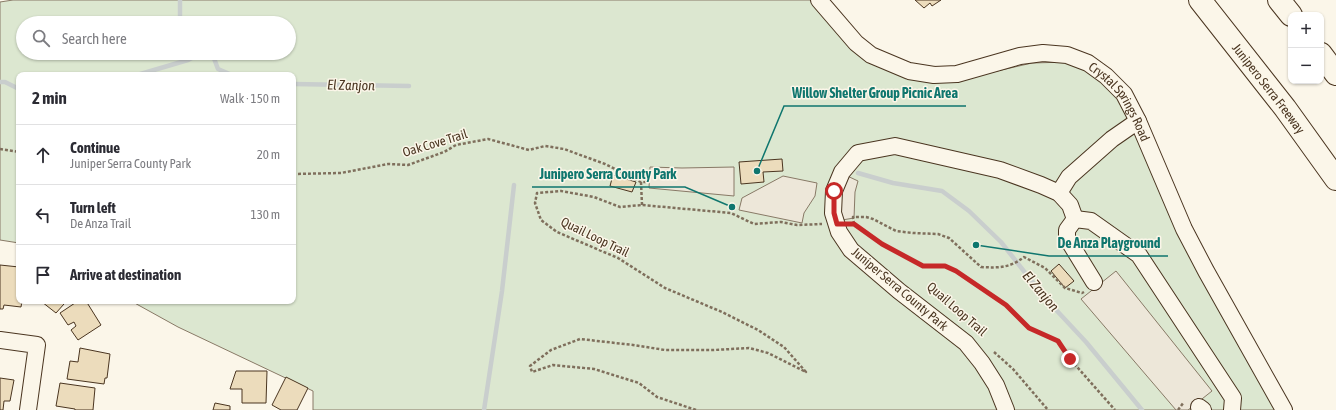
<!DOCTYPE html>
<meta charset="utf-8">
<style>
body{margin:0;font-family:"Asap Condensed",sans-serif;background:#f7f7f7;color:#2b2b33}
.controls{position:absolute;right:12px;top:12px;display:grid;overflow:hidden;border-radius:8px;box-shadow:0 1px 3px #0004}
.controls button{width:36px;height:36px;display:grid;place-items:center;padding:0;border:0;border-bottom:1px solid #e1e1e2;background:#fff;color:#2b2b33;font:20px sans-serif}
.stop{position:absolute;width:12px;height:12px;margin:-9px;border:3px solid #c62828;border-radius:50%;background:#fff}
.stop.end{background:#c62828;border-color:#fff;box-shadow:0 1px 4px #0008}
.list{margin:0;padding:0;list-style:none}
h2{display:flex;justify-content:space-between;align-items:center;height:52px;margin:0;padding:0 16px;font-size:17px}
h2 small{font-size:13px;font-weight:400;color:#7c7c81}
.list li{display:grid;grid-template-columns:26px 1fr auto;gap:12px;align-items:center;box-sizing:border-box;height:60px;padding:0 16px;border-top:1px solid #e1e1e2}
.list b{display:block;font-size:15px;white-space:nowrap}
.list p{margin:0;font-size:13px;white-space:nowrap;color:#7c7c81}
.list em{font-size:13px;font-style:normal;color:#7c7c81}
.icon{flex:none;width:22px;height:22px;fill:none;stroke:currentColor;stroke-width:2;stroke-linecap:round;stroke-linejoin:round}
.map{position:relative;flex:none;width:1336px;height:410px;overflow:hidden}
.search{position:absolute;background:#fff;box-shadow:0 1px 3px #0004;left:16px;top:16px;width:280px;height:44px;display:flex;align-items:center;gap:10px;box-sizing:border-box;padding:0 14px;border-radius:22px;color:#7c7c81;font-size:15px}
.panel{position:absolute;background:#fff;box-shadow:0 1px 3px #0004;left:16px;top:72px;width:280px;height:232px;border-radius:8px}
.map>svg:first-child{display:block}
</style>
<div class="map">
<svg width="1336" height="410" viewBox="0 0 1336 410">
<rect width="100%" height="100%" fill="#fbf6e9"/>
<path fill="#dce7d0" stroke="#887966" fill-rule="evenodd" d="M 13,0 L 810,0 L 818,11 L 891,69 L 984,74 L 1032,63 L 1067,62 L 1090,69 L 1112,89 L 1123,105 L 1278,410 L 313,410 L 313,391 L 178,327 L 131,301 L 293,301 L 293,75 L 19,75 L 19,243 L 0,240 L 0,2 ZM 23,23 L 289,23 L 289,53 L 23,53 Z"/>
<g fill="#ede7d9" stroke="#887966">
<path d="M 650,167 L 682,168 L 734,167 L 734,196 L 649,188 Z"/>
<path d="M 841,173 L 858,181 L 855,192 L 854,218 L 836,221 Z"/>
<path d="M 783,176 L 817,183 L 815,196 L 804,213 L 802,223 L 739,210 L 742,198 Z"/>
<path d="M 1116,271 L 1212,391 L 1188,410 L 1176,410 L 1081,299 Z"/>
</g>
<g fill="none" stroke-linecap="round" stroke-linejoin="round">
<g stroke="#c9cecd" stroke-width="4.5">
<path d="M 180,0 L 180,23"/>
<path d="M 212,53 L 218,69 L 232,75"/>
<path d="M 137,75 L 188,60 L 201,53"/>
<path d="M 0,82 L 5,82 L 19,89"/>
<path d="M 293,84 L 409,86"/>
<path d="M 858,173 L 893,183 L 942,191 L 969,211 L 1001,242 L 1045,298 L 1086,342 L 1142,410"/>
<path d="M 484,410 L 502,291 L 514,185"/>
</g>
</g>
<g fill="#ecdcbc" stroke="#4a3520">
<path d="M 915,0 L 941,0 L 932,6 L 930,3 L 924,8 Z"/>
<path d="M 782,159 L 783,171 L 763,172 L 764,182 L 741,184 L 739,162 Z"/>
<path d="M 613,175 L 636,182 L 632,192 L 610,186 Z"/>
<path d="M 1059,264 L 1074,281 L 1065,288 L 1051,271 Z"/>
<path d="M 0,265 L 19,267 L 19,301 L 22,301 L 21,307 L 4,305 L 3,309 L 0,309 Z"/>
<path d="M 43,301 L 63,301 L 62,303 L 64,304 L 56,313 L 42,302 Z"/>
<path d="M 78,301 L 86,301 L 101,325 L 78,340 L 71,330 L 76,326 L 74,322 L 68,325 L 60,313 Z"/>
<path d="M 80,348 L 110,354 L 107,378 L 105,378 L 104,384 L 67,379 L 70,361 L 78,362 Z"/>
<path d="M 236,371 L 267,371 L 266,403 L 242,403 L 242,389 L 230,389 Z"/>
<path d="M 286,377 L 308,388 L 297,410 L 281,410 L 272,405 Z"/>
<path d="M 0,378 L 14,380 L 10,401 L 4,401 L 3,410 L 0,410 Z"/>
<path d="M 60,383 L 95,388 L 93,410 L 75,410 L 75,409 L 56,406 Z"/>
<path d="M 215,403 L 230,406 L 230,410 L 213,410 Z"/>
</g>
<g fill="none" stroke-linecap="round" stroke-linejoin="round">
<defs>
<g id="minor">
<path id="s1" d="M 819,0 L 856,43 L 871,55 L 909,71 L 934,75 L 957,74 L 1020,56 L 1043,53 L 1067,55 L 1088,63 L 1106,76 L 1124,94 L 1138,121 L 1184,229 L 1206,271 L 1284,410"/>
<path d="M 1059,193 L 1069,177 L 1112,139 L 1138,121"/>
<path d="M 1094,282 L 1067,238 L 1067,230 L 1075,219 L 1091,221 L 1139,255 L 1233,398 L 1232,410"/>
<path d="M 0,340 L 37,345 L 28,410"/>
<path d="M 1199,407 L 1203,410"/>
<path d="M 1006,410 L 996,385 L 982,363 L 966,343 L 899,291 L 851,250 L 839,232 L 833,213 L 834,191 L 842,172 L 858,153 L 895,146 L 1000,170 L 1041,185 L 1059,193 L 1070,205 L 1075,219"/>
</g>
<g id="highway">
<path id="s2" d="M 1200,0 L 1285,108 L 1336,179"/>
<path d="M 1279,0 L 1291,15"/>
<path d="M 1321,54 L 1336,74"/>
</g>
</defs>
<use href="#minor" stroke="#4a3520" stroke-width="18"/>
<use href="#highway" stroke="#4a3520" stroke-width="24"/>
<g stroke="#7f6f5c" stroke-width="2.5" stroke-dasharray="3 2" stroke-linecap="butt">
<path d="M 0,149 L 19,152"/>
<path d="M 293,174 L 341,173 L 388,164 L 408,165 L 444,152 L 456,145 L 488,139 L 529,150 L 545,146 L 564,149 L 605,164 L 641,182 L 647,182"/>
<path d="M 641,182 L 642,205"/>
<path d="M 852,224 L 854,224 L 882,244 L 923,266 L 945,266 L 956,271 L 1006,305 L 1029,328 L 1058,341 L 1070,359 L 1115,410"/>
<path d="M 854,224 L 853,217 L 866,217 L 873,219 L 896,231 L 913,233 L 938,234 L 949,238 L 981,267 C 998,268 1010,268 1024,257 L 1045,268 L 1065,288 L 1082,293 L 1084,292"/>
<path d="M 994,352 L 1013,369 L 1048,410"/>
<path d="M 696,410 L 657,397 L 639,383 L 594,369 L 553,365 L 532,372 L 530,366 L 551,350 L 580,339 L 633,345 L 665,350 L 714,350 L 749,348 L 768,353 L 806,372 L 784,347 L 758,330 L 722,312 L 665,288 L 618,258 L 557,232 L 541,220 L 535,203 L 537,193 L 561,191 L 594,197 L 620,207 L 642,205 L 731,213 L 754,224 L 781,222 L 797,225 L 822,224"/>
<path d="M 1178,410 L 1184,402"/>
</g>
<use href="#minor" stroke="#fbf6e9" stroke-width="16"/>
<use href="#highway" stroke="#fbf6e9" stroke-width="22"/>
</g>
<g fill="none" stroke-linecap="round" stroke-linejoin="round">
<path stroke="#c62828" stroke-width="5" d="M 834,191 L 834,213 L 837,224 L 854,224 L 882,244 L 923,266 L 945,266 L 956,271 L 1006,305 L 1029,328 L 1058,341 L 1070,359"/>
</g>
<g text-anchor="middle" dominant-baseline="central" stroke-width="3" stroke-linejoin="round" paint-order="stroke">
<g font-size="13" fill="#4a3520" stroke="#fbf6e9">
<text stroke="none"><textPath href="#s2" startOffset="112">Junipero Serra Freeway</textPath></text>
<text stroke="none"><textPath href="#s1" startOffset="352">Crystal Springs Road</textPath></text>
<text transform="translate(435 143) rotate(-17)">Oak Cove Trail</text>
<text transform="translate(595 237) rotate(26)">Quail Loop Trail</text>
<text transform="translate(900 289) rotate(40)">Juniper Serra County Park</text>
<text transform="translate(957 309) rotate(41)">Quail Loop Trail</text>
</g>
<g font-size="14" font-style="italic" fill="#4a3520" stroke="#fbf6e9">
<text transform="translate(351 85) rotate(1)">El Zanjon</text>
<text transform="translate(1041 291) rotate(50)">El Zanjon</text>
</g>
</g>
<path fill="none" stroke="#0f766e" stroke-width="1.5" d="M757 171L784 106H966M732 207L685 187H532M976 245L1049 256H1168"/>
<g fill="#0f766e" stroke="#fbf6e9" stroke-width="1.5">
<circle cx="757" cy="171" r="4"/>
<circle cx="732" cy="207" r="4"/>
<circle cx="976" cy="245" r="4"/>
</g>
<g font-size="14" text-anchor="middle" font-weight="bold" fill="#0f766e" stroke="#fbf6e9" stroke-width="3" stroke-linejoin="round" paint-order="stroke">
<text x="875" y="98">Willow Shelter Group Picnic Area</text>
<text x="608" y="179">Junipero Serra County Park</text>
<text x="1109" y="248">De Anza Playground</text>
</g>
</svg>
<div class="controls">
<button>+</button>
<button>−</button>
</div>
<div class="stop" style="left:834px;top:191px"></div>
<div class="stop end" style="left:1070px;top:359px"></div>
<div class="search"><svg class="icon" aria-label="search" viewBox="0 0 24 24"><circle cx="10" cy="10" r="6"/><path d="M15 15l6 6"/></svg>Search here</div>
<section class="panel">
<h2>2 min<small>Walk · 150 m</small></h2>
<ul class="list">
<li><svg class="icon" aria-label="ahead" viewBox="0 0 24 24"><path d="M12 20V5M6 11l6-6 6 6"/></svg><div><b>Continue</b><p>Juniper Serra County Park</p></div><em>20 m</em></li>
<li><svg class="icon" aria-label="left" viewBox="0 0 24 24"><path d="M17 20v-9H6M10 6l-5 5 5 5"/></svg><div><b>Turn left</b><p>De Anza Trail</p></div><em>130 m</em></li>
<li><svg class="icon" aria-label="arrive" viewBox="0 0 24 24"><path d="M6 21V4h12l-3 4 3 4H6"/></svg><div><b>Arrive at destination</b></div></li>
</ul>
</section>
</div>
